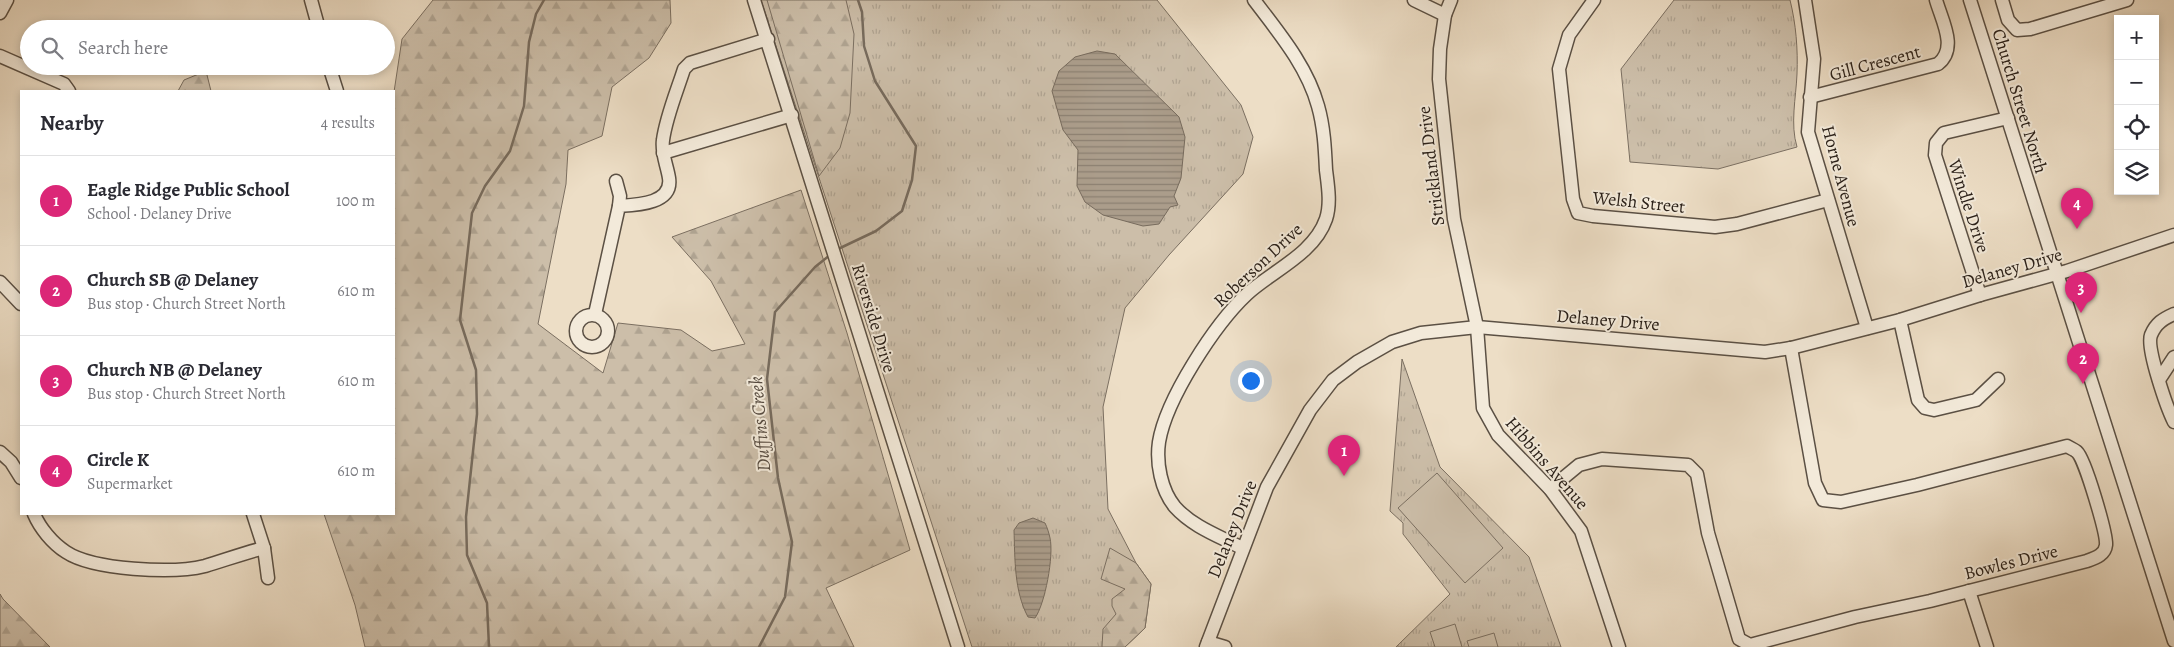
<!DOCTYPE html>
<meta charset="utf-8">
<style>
body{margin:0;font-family:Alegreya,serif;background:#f7f7f7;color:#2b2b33}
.controls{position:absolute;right:15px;top:15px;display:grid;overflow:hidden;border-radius:0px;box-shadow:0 2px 8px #0003}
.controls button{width:45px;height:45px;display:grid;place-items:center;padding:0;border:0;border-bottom:1px solid #e1e1e2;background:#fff;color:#2b2b33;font:25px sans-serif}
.you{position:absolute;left:1250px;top:380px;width:18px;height:18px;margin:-12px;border:4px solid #fff;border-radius:50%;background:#1a73e8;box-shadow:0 0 0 8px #1a73e833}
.badge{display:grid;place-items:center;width:32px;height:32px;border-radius:50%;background:#db2777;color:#fff;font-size:16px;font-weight:700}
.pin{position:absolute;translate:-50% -41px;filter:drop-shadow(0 1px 2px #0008)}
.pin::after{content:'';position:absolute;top:26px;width:18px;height:15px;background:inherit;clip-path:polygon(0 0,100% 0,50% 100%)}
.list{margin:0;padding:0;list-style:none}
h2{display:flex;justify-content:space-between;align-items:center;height:65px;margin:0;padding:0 20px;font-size:21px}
h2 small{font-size:16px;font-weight:400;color:#7c7c81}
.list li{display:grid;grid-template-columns:32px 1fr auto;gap:15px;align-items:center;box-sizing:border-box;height:90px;padding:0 20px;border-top:1px solid #e1e1e2}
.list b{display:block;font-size:19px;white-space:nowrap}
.list p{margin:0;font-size:16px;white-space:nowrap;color:#7c7c81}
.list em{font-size:16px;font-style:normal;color:#7c7c81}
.icon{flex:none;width:28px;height:28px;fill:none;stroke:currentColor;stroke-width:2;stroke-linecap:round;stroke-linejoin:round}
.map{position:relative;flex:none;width:2174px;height:647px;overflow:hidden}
.search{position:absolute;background:#fff;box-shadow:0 2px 8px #0003;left:20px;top:20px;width:375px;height:55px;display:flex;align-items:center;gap:12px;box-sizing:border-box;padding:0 18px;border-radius:28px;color:#7c7c81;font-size:19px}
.panel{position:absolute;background:#fff;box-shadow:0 2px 8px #0003;left:20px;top:90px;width:375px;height:425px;border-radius:0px}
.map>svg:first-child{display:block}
</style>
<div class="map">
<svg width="2174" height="647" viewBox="0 0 2174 647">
<defs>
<pattern id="grass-tufts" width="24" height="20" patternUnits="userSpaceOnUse" patternTransform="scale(1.25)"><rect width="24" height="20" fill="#ccbea9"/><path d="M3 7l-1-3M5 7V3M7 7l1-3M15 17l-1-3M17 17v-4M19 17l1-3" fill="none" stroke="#afa391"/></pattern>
<pattern id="forest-firs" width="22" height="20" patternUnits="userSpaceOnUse" patternTransform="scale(1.25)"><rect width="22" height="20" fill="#ccbea9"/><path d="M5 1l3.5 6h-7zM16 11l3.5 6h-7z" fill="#afa391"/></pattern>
<pattern id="water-rules" width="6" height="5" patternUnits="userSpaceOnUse" patternTransform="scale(1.25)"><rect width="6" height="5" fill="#ab9d8b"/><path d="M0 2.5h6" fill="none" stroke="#8b8071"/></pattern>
</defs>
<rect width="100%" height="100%" fill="#eddec6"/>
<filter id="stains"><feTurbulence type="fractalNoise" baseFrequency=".004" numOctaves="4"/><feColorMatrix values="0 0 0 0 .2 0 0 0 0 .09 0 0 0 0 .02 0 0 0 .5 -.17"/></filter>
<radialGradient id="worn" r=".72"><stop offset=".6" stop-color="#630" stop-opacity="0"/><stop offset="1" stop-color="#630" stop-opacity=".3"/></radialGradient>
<g fill="url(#grass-tufts)" stroke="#7b6f61">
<path d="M 761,0 L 1157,0 L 1241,105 L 1253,137 L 1243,174 L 1169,255 L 1125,308 L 1103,407 L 1108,509 L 1136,563 L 1151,584 L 1145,628 L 1125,647 L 972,647 Z"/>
<path d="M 1674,0 L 1790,0 C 1796,24 1798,49 1797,74 C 1796,98 1790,124 1797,147 L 1718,169 L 1630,162 L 1621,69 Z"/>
<path d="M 1402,359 L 1440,467 L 1529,557 L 1561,647 L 1396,647 L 1450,594 L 1403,534 L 1403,523 L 1390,511 Z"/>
</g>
<g fill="url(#forest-firs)" stroke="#7b6f61">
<path d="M 433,0 L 670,0 L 671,23 L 649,58 L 612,87 L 602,136 L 568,150 L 566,184 L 538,324 L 603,373 L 618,323 L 681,330 L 712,351 L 745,344 L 711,281 L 672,237 L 801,190 L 847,333 L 910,550 L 826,588 L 854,647 L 365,647 L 355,605 L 324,514 L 394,514 L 394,92 L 402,39 Z"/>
<path d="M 767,0 L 846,0 L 854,34 L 850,113 L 840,148 L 819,176 Z"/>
<path d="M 206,71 L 211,91 L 178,91 L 184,80 Z"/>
<path d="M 1110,548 L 1136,563 L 1151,584 L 1145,628 L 1125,647 L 1102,647 L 1103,629 L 1116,614 L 1112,606 L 1112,599 L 1125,589 L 1101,579 Z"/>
<path d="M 0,594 L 3,599 L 50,647 L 0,647 Z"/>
</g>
<g fill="#ccbea9" stroke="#7b6f61">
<path d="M 1437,473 L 1503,548 L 1465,583 L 1398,508 Z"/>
<path d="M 1455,624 L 1462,647 L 1435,647 L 1430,632 Z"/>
<path d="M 1494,633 L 1498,647 L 1469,647 L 1467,641 Z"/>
</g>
<g fill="url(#water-rules)" stroke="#776b5d">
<path d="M 1097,51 L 1115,54 L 1179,117 L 1185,137 L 1181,178 L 1174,196 L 1178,205 L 1170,207 L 1159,224 L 1143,226 L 1103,215 L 1085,202 L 1077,186 L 1078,150 L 1063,130 L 1052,91 L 1059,71 L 1075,57 Z"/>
<path d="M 1033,518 L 1045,523 C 1047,527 1049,533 1050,538 C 1054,556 1045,604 1035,618 L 1028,617 C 1014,591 1015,559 1014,530 L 1019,523 Z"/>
</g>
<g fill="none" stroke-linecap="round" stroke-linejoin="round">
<g stroke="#776b5d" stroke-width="2.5">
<path d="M 836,250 L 876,231 L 902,211 L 912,180 L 916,146 L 875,81 L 864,46 L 862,12 L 858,0"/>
<path d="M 489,647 L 487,603 L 467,555 L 466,517 L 477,414 L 476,370 L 460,320 L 472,213 L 485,186 L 510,151 L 524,106 L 529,42 L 536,14 L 544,0"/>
<path d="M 759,647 L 785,597 L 792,542 L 778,478 L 767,379 L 775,312 L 815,267 L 830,255"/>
</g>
<defs>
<g id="minor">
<path d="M 311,0 L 319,29"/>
<path d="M 754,0 L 958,647"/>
<path d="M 1414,0 L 1445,15"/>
<path d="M 1451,0 L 1445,15 L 1440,49 L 1439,79 L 1454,219 L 1477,327 L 1483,408 L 1498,435 L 1550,489 L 1581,531 L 1619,647"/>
<path d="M 1594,0 L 1569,35 L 1559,69 L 1573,199 L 1578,213 L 1593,216 L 1715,227 L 1737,224 L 1828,200"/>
<path d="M 1805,0 L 1814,59 L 1808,132 L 1867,328"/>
<path d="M 1970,0 L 2174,641"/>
<path d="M 2002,0 L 2008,20 L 2017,30 L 2030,29 L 2127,0"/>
<path d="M 0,13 L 7,0"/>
<path d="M 0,56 L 64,84 L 69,91"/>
<path d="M 329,66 L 337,91"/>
<path d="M 1810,97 L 1938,64 C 1958,48 1942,21 1936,0"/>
<path d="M 663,153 L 792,115"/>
<path d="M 616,181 L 620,196 L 619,206"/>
<path d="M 0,282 L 21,304"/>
<path d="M 1980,295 L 1935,155 L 1936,143 L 1944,133 L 2008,118"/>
<path d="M 595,314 L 619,206 C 636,205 673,204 669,178 C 667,165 661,153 663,140 C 666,117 677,91 684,69 L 690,63 L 768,39"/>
<path d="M 2174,314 C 2163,319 2156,323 2151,335 C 2146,348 2167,408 2174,422"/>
<circle cx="592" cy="331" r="16"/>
<path d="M 1900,320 L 1918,400 L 1925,408 L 1934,410 L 1976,400 L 1998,379"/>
<path d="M 2159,380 L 2174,357"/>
<path d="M 0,452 L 11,462 L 21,478"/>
<path d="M 1550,489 L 1579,465 L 1602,459 L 1688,465 L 1697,474 L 1708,533 L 1739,639 L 1750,645 L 1855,617 L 1930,601 L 2087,561 C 2095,558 2105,555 2106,545 C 2107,534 2085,459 2077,452 C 2075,450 2070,448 2067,446 L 1917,485 L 1841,502 L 1823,500 L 1815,483 L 1791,348"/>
<path d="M 34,514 C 40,528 52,543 66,552 C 93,570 173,574 205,566 C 225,560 244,553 264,548"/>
<path d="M 253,514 L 264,548 L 268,578"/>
<path d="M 1242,548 C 1219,536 1193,527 1175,507 C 1161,490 1156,463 1159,442 C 1166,399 1215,324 1247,294 C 1272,271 1314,254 1326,219 C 1331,204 1328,186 1326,170 C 1325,149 1324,127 1318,106 C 1307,66 1279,33 1254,0"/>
<path d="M 1969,591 L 1987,647"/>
<path d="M 1208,642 L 1225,647"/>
<path d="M 1206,647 L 1267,487 L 1310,410 L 1333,380 L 1357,362 L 1392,342 L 1421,333 L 1477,327 L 1765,352 L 1791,348 L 1900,320 L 1980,295 L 2067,271 L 2174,235"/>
</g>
</defs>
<use href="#minor" stroke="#5b5044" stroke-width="15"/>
<use href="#minor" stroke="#f3eada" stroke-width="12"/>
</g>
<g text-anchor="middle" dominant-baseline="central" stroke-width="4" stroke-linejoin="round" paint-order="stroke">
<g font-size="18" fill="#2a2019" stroke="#f3eada">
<text transform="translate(1875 63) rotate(-15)">Gill Crescent</text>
<text transform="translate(2020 101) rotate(73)">Church Street North</text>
<text transform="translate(1431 166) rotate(-97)">Strickland Drive</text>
<text transform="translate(1841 176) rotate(75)">Horne Avenue</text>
<text transform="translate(1639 202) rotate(6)">Welsh Street</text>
<text transform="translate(1969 206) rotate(72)">Windle Drive</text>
<text transform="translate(1258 265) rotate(-43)">Roberson Drive</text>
<text transform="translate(2012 268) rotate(-16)">Delaney Drive</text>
<text transform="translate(874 318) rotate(73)">Riverside Drive</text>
<text transform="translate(1608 320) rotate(5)">Delaney Drive</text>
<text transform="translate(1547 463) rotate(49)">Hibbins Avenue</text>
<text transform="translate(1232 529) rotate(-68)">Delaney Drive</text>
<text transform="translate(2011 562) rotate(-14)">Bowles Drive</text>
</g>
<g font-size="19" font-style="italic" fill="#574c41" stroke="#f3eada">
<text transform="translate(760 424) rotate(-95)">Duffins Creek</text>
</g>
</g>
<rect width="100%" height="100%" filter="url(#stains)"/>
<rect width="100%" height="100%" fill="url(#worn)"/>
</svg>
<div class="controls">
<button>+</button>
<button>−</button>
<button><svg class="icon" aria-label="locate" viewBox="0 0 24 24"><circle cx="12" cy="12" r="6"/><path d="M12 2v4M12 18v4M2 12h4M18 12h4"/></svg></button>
<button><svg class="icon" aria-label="layers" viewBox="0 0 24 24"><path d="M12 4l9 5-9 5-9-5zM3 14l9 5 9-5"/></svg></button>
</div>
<div class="you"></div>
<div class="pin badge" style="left:1344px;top:476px">1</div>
<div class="pin badge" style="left:2083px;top:384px">2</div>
<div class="pin badge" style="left:2081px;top:313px">3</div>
<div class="pin badge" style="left:2077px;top:229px">4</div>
<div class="search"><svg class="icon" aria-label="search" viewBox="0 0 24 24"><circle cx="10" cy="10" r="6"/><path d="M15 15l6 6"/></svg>Search here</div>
<section class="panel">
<h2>Nearby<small>4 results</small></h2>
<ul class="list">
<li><span class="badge">1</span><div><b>Eagle Ridge Public School</b><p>School · Delaney Drive</p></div><em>100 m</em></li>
<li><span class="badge">2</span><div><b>Church SB @ Delaney</b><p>Bus stop · Church Street North</p></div><em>610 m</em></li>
<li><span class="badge">3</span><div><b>Church NB @ Delaney</b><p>Bus stop · Church Street North</p></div><em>610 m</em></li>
<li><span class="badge">4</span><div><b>Circle K</b><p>Supermarket</p></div><em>610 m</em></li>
</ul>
</section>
</div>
